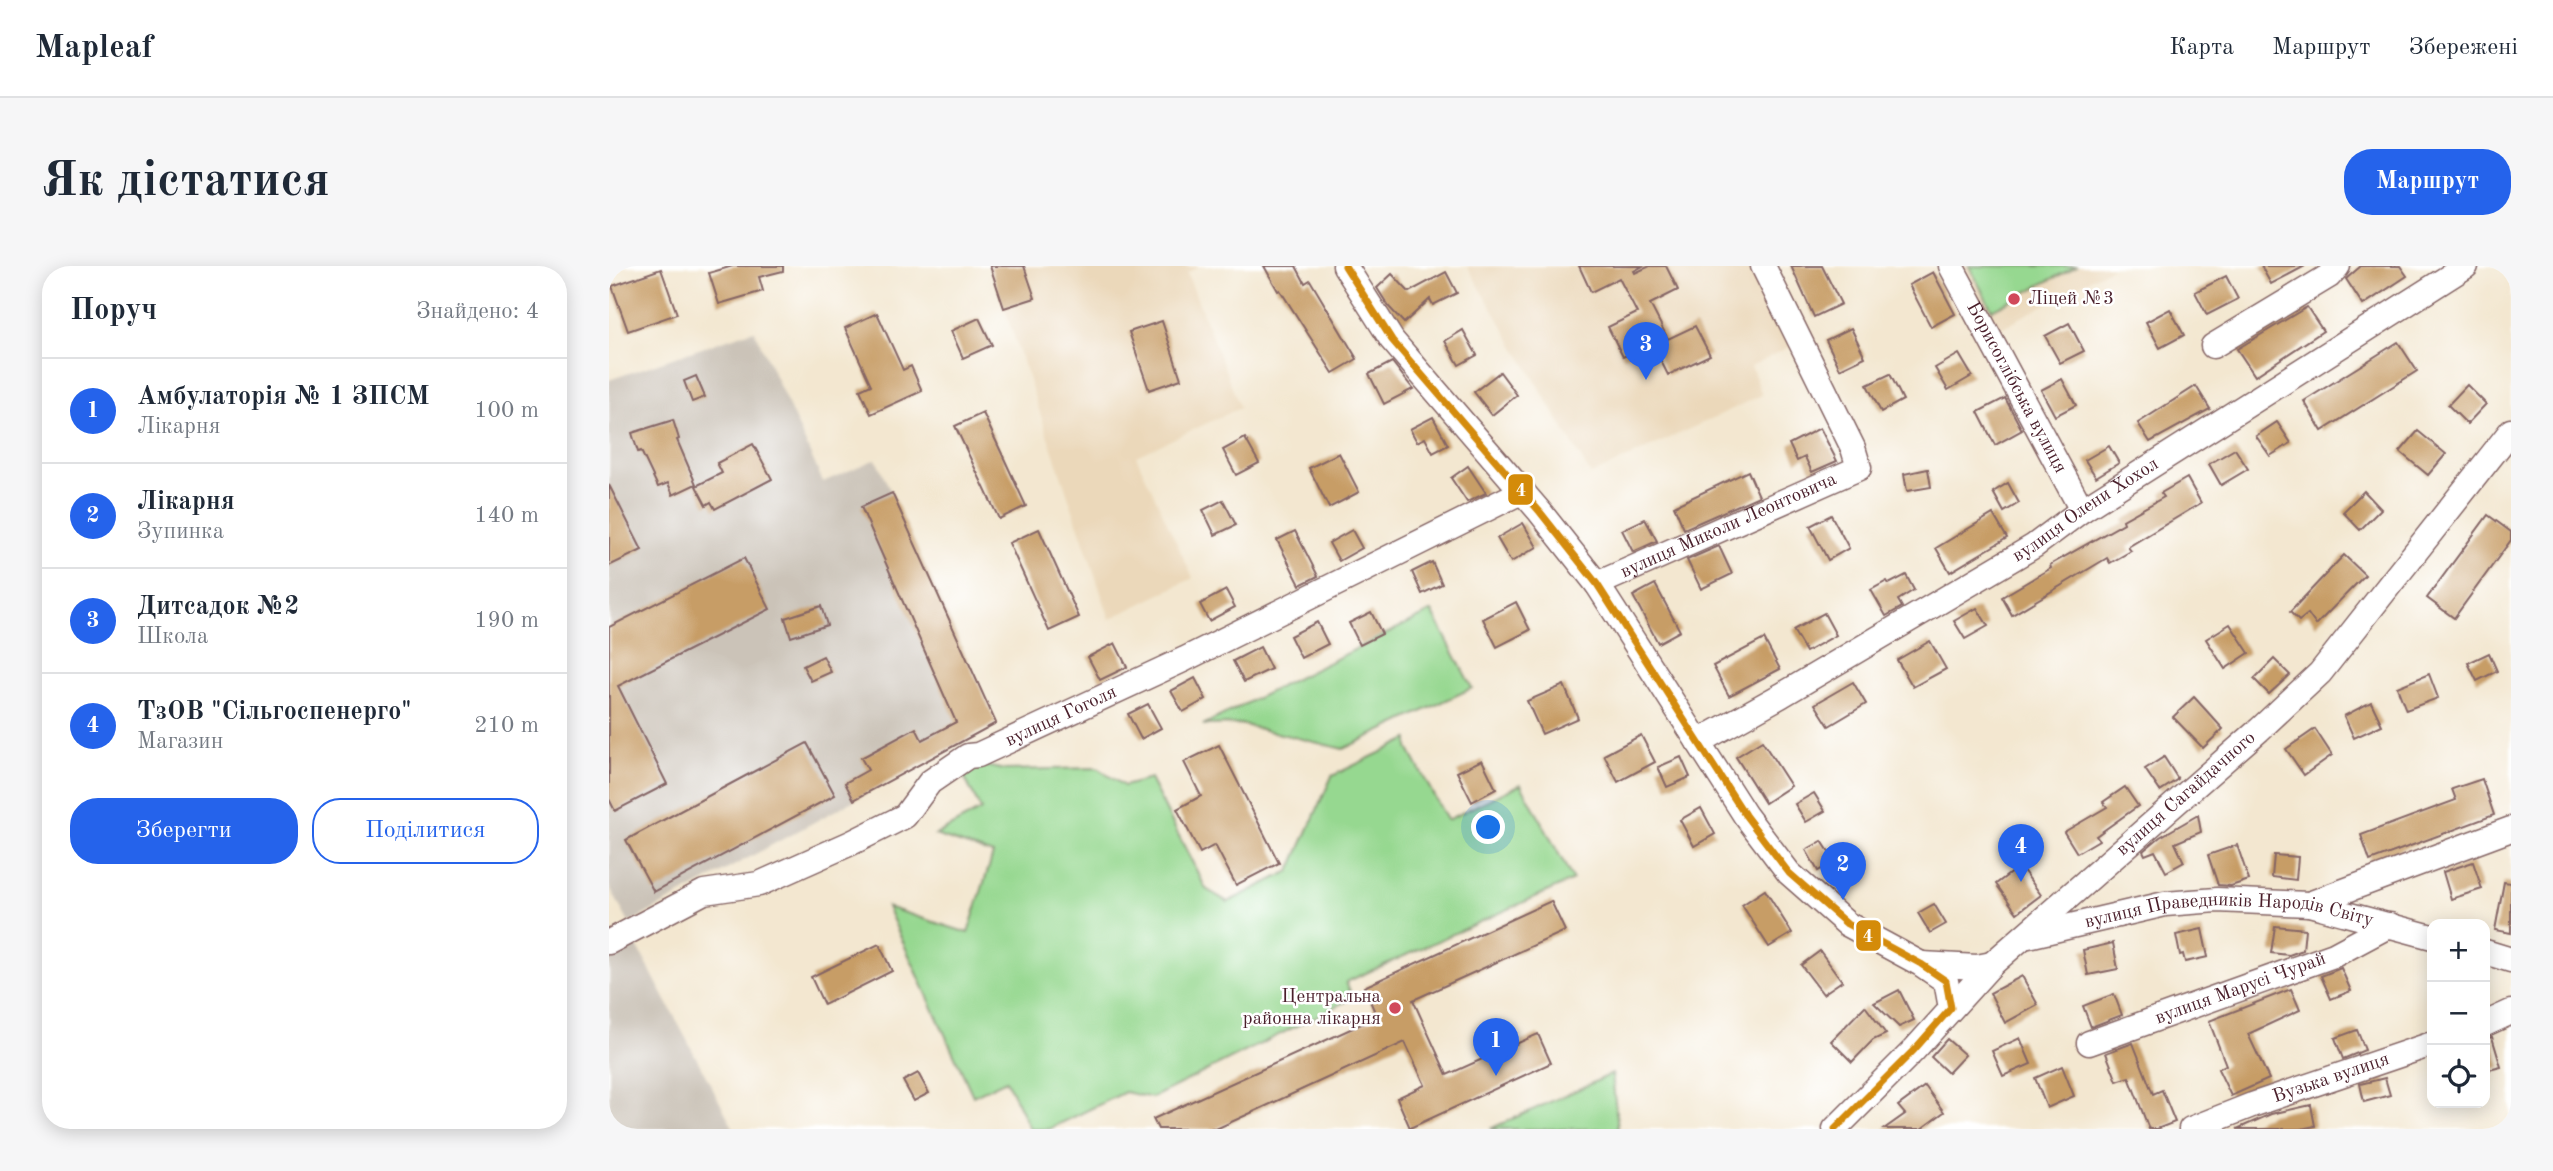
<!DOCTYPE html>
<html lang="uk">
<meta charset="utf-8">
<style>
body{margin:0;font-family:"Old Standard TT",serif;background:#f6f6f7;color:#1f2937}
.controls{position:absolute;right:21px;bottom:21px;display:grid;overflow:hidden;border-radius:14px;box-shadow:0 4px 18px #0003}
.controls button{width:63px;height:63px;display:grid;place-items:center;padding:0;border:0;border-bottom:2px solid #e0e1e3;background:#fff;color:#1f2937;font:35px sans-serif}
.you{position:absolute;left:880px;top:562px;width:24px;height:24px;margin:-18px;border:5px solid #fff;border-radius:50%;background:#1a73e8;box-shadow:0 0 0 10px #1a73e833}
.badge{display:grid;place-items:center;width:46px;height:46px;border-radius:50%;background:#2563eb;color:#fff;font-size:23px;font-weight:700}
.pin{position:absolute;translate:-50% -58px;filter:drop-shadow(0 2px 4px #0008)}
.pin::after{content:'';position:absolute;top:37px;width:24px;height:21px;background:inherit;clip-path:polygon(0 0,100% 0,50% 100%)}
.list{margin:0;padding:0;list-style:none}
h2{display:flex;justify-content:space-between;align-items:center;height:91px;margin:0;padding:0 28px;font-size:30px}
h2 small{font-size:23px;font-weight:400;color:#747a83}
.list li{display:grid;grid-template-columns:46px 1fr auto;gap:21px;align-items:center;box-sizing:border-box;height:105px;padding:0 28px;border-top:2px solid #e0e1e3}
.list b{display:block;font-size:26px;white-space:nowrap}
.list p{margin:0;font-size:23px;white-space:nowrap;color:#747a83}
.list em{font-size:23px;font-style:normal;color:#747a83}
.actions{display:flex;gap:14px;padding:21px 28px}
.actions a{flex:1;padding:16px 0;border:2px solid #2563eb;border-radius:28px;text-align:center;font-size:24px;color:#2563eb}
.actions .main{background:#2563eb;color:#fff}
.icon{flex:none;width:38px;height:38px;fill:none;stroke:currentColor;stroke-width:2;stroke-linecap:round;stroke-linejoin:round}
.map{position:relative;flex:none;width:1902px;height:863px;overflow:hidden;border-radius:28px}
header{display:flex;align-items:center;gap:42px;box-sizing:border-box;height:98px;padding:0 35px;background:#fff;border-bottom:2px solid #e0e1e3}
header strong{font-size:33px}
nav{display:flex;gap:38px;margin-inline-start:auto;font-size:24px}
.intro{display:flex;align-items:center;justify-content:space-between;box-sizing:border-box;height:168px;padding:0 42px}
h1{margin:0;font-size:49px}
.button{padding:18px 32px;border-radius:28px;background:#2563eb;color:#fff;font-size:24px;font-weight:700}
main{display:flex;gap:42px;padding:0 42px}
aside{flex:1;background:#fff;border-radius:28px;box-shadow:0 4px 18px #0003}
.map>svg:first-child{display:block}
</style>
<header>
<strong>Mapleaf</strong>
<nav><a>Карта</a><a>Маршрут</a><a>Збережені</a></nav>
</header>
<div class="intro"><h1>Як дістатися</h1><a class="button">Маршрут</a></div>
<main>
<aside>
<h2>Поруч<small>Знайдено: 4</small></h2>
<ul class="list">
<li><span class="badge">1</span><div><b>Амбулаторія № 1 ЗПСМ</b><p>Лікарня</p></div><em>100 m</em></li>
<li><span class="badge">2</span><div><b>Лікарня</b><p>Зупинка</p></div><em>140 m</em></li>
<li><span class="badge">3</span><div><b>Дитсадок №2</b><p>Школа</p></div><em>190 m</em></li>
<li><span class="badge">4</span><div><b>ТзОВ &quot;Сільгоспенерго&quot;</b><p>Магазин</p></div><em>210 m</em></li>
</ul>
<div class="actions"><a class="main">Зберегти</a><a>Поділитися</a></div>
</aside>
<div class="map">
<svg width="1902" height="863" viewBox="0 0 1902 863">
<rect width="100%" height="100%" fill="#fff"/>
<filter id="ink" filterUnits="userSpaceOnUse"><feTurbulence type="fractalNoise" baseFrequency=".0143" numOctaves="2"/><feDisplacementMap in="SourceGraphic" scale="14" xChannelSelector="R" yChannelSelector="G"/><feConvolveMatrix kernelMatrix="1 2 1 2 8 2 1 2 1" color-interpolation-filters="sRGB"/></filter>
<filter id="wash" filterUnits="userSpaceOnUse"><feTurbulence type="fractalNoise" baseFrequency=".00686" numOctaves="4" result="noise"/><feDisplacementMap in="SourceGraphic" scale="28" xChannelSelector="R" yChannelSelector="G"/><feGaussianBlur stdDeviation="1.57" result="paint"/><feColorMatrix in="noise" values="0 0 0 0 0 0 0 0 0 0 0 0 0 0 0 0 0 1.4 0 .05"/><feComposite in="paint" operator="in"/></filter>
<g filter="url(#wash)">
<rect width="100%" height="100%" fill="#f3e7d0"/>
<g fill="#ebd8ba">
<path d="M 381,0 L 591,0 L 578,7 L 631,142 L 527,190 L 584,312 L 501,353 Z"/>
<path d="M 858,0 L 1142,0 L 1182,80 L 1142,100 L 1153,129 L 982,209 Z"/>
<path d="M 1349,0 L 1505,0 L 1384,67 Z"/>
</g>
<g fill="#cbc3b8">
<path d="M 145,64 L 214,216 L 267,193 L 387,457 L 20,657 L 0,620 L 0,114 Z"/>
<path d="M 26,676 L 125,863 L 0,863 L 0,690 Z"/>
</g>
<g fill="#96d890" stroke="#707c5e" stroke-width="2">
<path d="M 1360,0 L 1468,0 L 1383,44 Z"/>
<path d="M 823,345 L 863,422 L 734,483 L 631,458 L 594,459 Z"/>
<path d="M 799,473 L 799,482 L 838,554 L 912,518 L 964,614 L 737,716 L 744,732 L 543,832 L 516,826 L 440,863 L 421,863 L 397,814 L 364,830 L 278,641 L 359,667 L 384,588 L 326,569 L 372,544 L 353,507 L 372,499 L 396,504 L 488,502 L 515,520 L 541,513 L 597,623 L 619,636 L 681,605 L 723,510 Z"/>
<path d="M 1003,808 L 1009,863 L 881,863 Z"/>
</g>
<g id="blocks">
<g fill="#c79d66">
<path d="M 124,0 L 174,0 L 174,5 L 150,11 L 154,25 L 110,38 L 100,7 Z"/>
<path d="M 381,0 L 415,0 L 426,32 L 395,42 Z"/>
<path d="M 655,0 L 687,0 L 696,17 L 701,14 L 748,93 L 724,107 L 671,24 L 669,25 Z"/>
<path d="M 970,0 L 1034,0 L 1025,5 L 1026,7 L 1041,0 L 1057,0 L 1069,24 L 1041,38 L 1059,73 L 1086,60 L 1101,89 L 1059,109 L 1043,77 L 1014,91 L 999,61 L 1028,47 L 1010,12 L 982,26 Z"/>
<path d="M 1182,0 L 1213,0 L 1232,38 L 1205,51 Z"/>
<path d="M 1652,0 L 1696,0 L 1662,18 Z"/>
<path d="M 1752,0 L 1791,0 L 1798,10 L 1754,39 L 1737,13 Z"/>
<path d="M 52,3 L 68,48 L 19,65 L 3,20 Z"/>
<path d="M 837,6 L 848,27 L 824,39 L 821,33 L 795,57 L 780,41 L 768,22 L 783,8 L 800,26 Z"/>
<path d="M 1324,6 L 1346,48 L 1322,61 L 1300,19 Z"/>
<path d="M 1617,10 L 1629,33 L 1598,49 L 1586,26 Z"/>
<path d="M 1698,41 L 1714,65 L 1646,110 L 1628,83 Z"/>
<path d="M 1561,43 L 1575,69 L 1551,82 L 1537,56 Z"/>
<path d="M 268,47 L 294,104 L 302,100 L 313,125 L 262,148 L 251,124 L 262,119 L 236,62 Z"/>
<path d="M 370,52 L 383,79 L 354,92 L 342,65 Z"/>
<path d="M 553,55 L 572,113 L 540,124 L 520,66 Z"/>
<path d="M 1460,57 L 1475,85 L 1451,97 L 1436,70 Z"/>
<path d="M 1242,62 L 1256,91 L 1231,103 L 1217,74 Z"/>
<path d="M 854,64 L 868,89 L 850,99 L 836,75 Z"/>
<path d="M 1789,76 L 1808,105 L 1713,165 L 1695,135 Z"/>
<path d="M 1350,88 L 1363,110 L 1339,124 L 1326,102 Z"/>
<path d="M 783,96 L 804,123 L 775,138 L 760,108 Z"/>
<path d="M 891,106 L 908,129 L 883,149 L 865,126 Z"/>
<path d="M 1281,108 L 1294,134 L 1272,146 L 1258,119 Z"/>
<path d="M 87,110 L 96,131 L 83,136 L 75,115 Z"/>
<path d="M 1453,113 L 1467,139 L 1446,150 L 1432,124 Z"/>
<path d="M 1858,119 L 1877,138 L 1858,158 L 1839,139 Z"/>
<path d="M 1587,120 L 1601,143 L 1541,176 L 1529,157 Z"/>
<path d="M 1396,132 L 1413,164 L 1386,179 L 1369,146 Z"/>
<path d="M 374,147 L 417,240 L 390,253 L 346,160 Z"/>
<path d="M 824,151 L 839,179 L 824,187 L 816,172 L 808,176 L 801,163 Z"/>
<path d="M 64,154 L 70,173 L 68,174 L 87,218 L 64,229 L 59,217 L 49,221 L 32,185 L 29,186 L 23,167 Z"/>
<path d="M 1668,156 L 1682,177 L 1661,190 L 1647,170 Z"/>
<path d="M 1211,162 L 1228,195 L 1203,206 L 1196,191 L 1188,195 L 1180,178 Z"/>
<path d="M 1809,165 L 1837,188 L 1819,209 L 1791,186 Z"/>
<path d="M 636,172 L 650,197 L 627,209 L 614,184 Z"/>
<path d="M 144,178 L 163,213 L 106,243 L 102,236 L 97,239 L 87,220 L 113,207 L 108,197 Z"/>
<path d="M 1500,180 L 1510,197 L 1487,211 L 1476,194 Z"/>
<path d="M 1626,183 L 1639,203 L 1612,219 L 1600,198 Z"/>
<path d="M 730,187 L 750,226 L 720,242 L 700,202 Z"/>
<path d="M 859,200 L 877,227 L 858,236 L 842,212 Z"/>
<path d="M 1319,203 L 1322,221 L 1298,225 L 1295,208 Z"/>
<path d="M 1139,205 L 1150,230 L 1075,263 L 1065,240 Z"/>
<path d="M 1578,212 L 1592,237 L 1519,281 L 1522,285 L 1501,297 L 1498,292 L 1403,349 L 1393,331 L 1442,302 L 1441,299 L 1515,257 L 1514,254 L 1555,231 L 1552,227 Z"/>
<path d="M 1399,217 L 1410,237 L 1395,246 L 1384,226 Z"/>
<path d="M 0,219 L 33,284 L 0,300 Z"/>
<path d="M 1755,225 L 1772,243 L 1751,264 L 1734,246 Z"/>
<path d="M 283,227 L 387,457 L 245,534 L 236,517 L 259,504 L 252,492 L 307,462 L 313,474 L 347,456 L 252,241 Z"/>
<path d="M 614,234 L 627,259 L 606,269 L 594,244 Z"/>
<path d="M 1384,248 L 1398,272 L 1341,306 L 1327,282 Z"/>
<path d="M 1222,249 L 1240,282 L 1219,294 L 1201,260 Z"/>
<path d="M 1879,249 L 1902,266 L 1902,274 L 1845,352 L 1818,332 Z"/>
<path d="M 1036,253 L 1048,275 L 1024,286 L 1013,264 Z"/>
<path d="M 914,257 L 928,281 L 902,296 L 888,272 Z"/>
<path d="M 430,263 L 470,351 L 440,365 L 400,277 Z"/>
<path d="M 743,264 L 753,282 L 730,295 L 720,277 Z"/>
<path d="M 686,265 L 709,310 L 691,319 L 668,274 Z"/>
<path d="M 1110,280 L 1123,308 L 1092,323 L 1078,294 Z"/>
<path d="M 1735,289 L 1756,309 L 1707,359 L 1699,348 L 1690,355 L 1681,346 Z"/>
<path d="M 135,292 L 161,343 L 9,420 L 58,518 L 6,545 L 0,533 L 0,361 Z"/>
<path d="M 823,296 L 833,318 L 813,328 L 803,306 Z"/>
<path d="M 1297,309 L 1305,324 L 1289,334 L 1293,341 L 1277,350 L 1262,324 L 1278,315 L 1280,318 Z"/>
<path d="M 1046,318 L 1071,365 L 1049,377 L 1024,330 Z"/>
<path d="M 617,324 L 626,341 L 600,355 L 591,338 Z"/>
<path d="M 907,336 L 921,364 L 888,381 L 874,353 Z"/>
<path d="M 212,340 L 218,359 L 182,371 L 176,352 Z"/>
<path d="M 1368,342 L 1379,360 L 1356,373 L 1345,355 Z"/>
<path d="M 762,346 L 773,368 L 751,379 L 740,357 Z"/>
<path d="M 1215,347 L 1227,369 L 1197,386 L 1184,364 Z"/>
<path d="M 708,356 L 719,378 L 692,392 L 681,370 Z"/>
<path d="M 1621,358 L 1640,387 L 1616,403 L 1597,373 Z"/>
<path d="M 1155,373 L 1171,403 L 1120,430 L 1104,400 Z"/>
<path d="M 1321,375 L 1337,403 L 1304,421 L 1288,394 Z"/>
<path d="M 506,377 L 518,401 L 491,414 L 479,391 Z"/>
<path d="M 651,381 L 662,403 L 635,416 L 624,395 Z"/>
<path d="M 1880,387 L 1888,405 L 1868,415 L 1859,397 Z"/>
<path d="M 214,390 L 222,406 L 202,415 L 194,400 Z"/>
<path d="M 1665,393 L 1681,409 L 1660,428 L 1645,413 Z"/>
<path d="M 1820,408 L 1829,432 L 1797,444 L 1788,421 Z"/>
<path d="M 586,412 L 597,433 L 574,446 L 562,425 Z"/>
<path d="M 1244,416 L 1257,438 L 1220,460 L 1206,438 Z"/>
<path d="M 955,419 L 969,452 L 933,468 L 918,435 Z"/>
<path d="M 1585,431 L 1614,463 L 1594,482 L 1564,451 Z"/>
<path d="M 1762,436 L 1773,459 L 1745,472 L 1735,450 Z"/>
<path d="M 539,438 L 552,462 L 532,473 L 519,448 Z"/>
<path d="M 1706,463 L 1723,489 L 1695,509 L 1677,483 Z"/>
<path d="M 1032,469 L 1046,496 L 1009,516 L 995,489 Z"/>
<path d="M 1153,475 L 1182,520 L 1156,537 L 1127,491 Z"/>
<path d="M 198,477 L 226,529 L 45,626 L 17,574 Z"/>
<path d="M 610,479 L 670,597 L 627,619 L 606,579 L 591,587 L 568,543 L 592,530 L 575,496 Z"/>
<path d="M 1072,491 L 1081,511 L 1058,521 L 1049,501 Z"/>
<path d="M 1555,491 L 1569,513 L 1551,525 L 1536,503 Z"/>
<path d="M 873,494 L 887,523 L 863,536 L 848,506 Z"/>
<path d="M 1873,513 L 1885,549 L 1761,595 L 1752,569 L 1847,534 L 1843,523 Z"/>
<path d="M 1516,521 L 1529,540 L 1487,570 L 1490,574 L 1468,587 L 1455,566 L 1498,541 L 1494,536 Z"/>
<path d="M 1205,527 L 1216,545 L 1197,556 L 1186,538 Z"/>
<path d="M 1092,542 L 1106,568 L 1085,580 L 1071,554 Z"/>
<path d="M 1589,549 L 1592,566 L 1566,577 L 1575,596 L 1557,606 L 1546,585 L 1536,589 L 1534,585 L 1551,571 Z"/>
<path d="M 1213,575 L 1226,595 L 1209,605 L 1197,584 Z"/>
<path d="M 1628,579 L 1640,614 L 1622,620 L 1609,619 L 1599,589 Z"/>
<path d="M 1665,589 L 1689,591 L 1687,614 L 1663,611 Z"/>
<path d="M 1864,596 L 1873,623 L 1842,633 L 1834,606 Z"/>
<path d="M 1411,600 L 1432,629 L 1408,647 L 1387,618 Z"/>
<path d="M 1895,616 L 1902,617 L 1902,667 L 1886,664 Z"/>
<path d="M 1156,624 L 1183,667 L 1160,681 L 1133,639 Z"/>
<path d="M 942,635 L 956,665 L 804,734 L 838,809 L 929,768 L 942,797 L 801,862 L 788,832 L 816,819 L 796,776 L 607,863 L 549,863 L 544,853 L 768,751 L 755,721 Z"/>
<path d="M 1325,638 L 1337,658 L 1321,667 L 1309,647 Z"/>
<path d="M 1666,660 L 1696,663 L 1694,684 L 1680,689 L 1662,687 Z"/>
<path d="M 1593,663 L 1599,691 L 1576,696 L 1574,688 L 1571,689 L 1567,669 Z"/>
<path d="M 1504,677 L 1509,703 L 1479,709 L 1474,684 Z"/>
<path d="M 270,678 L 283,705 L 215,739 L 202,711 Z"/>
<path d="M 1211,685 L 1233,715 L 1214,728 L 1192,699 Z"/>
<path d="M 1732,702 L 1742,725 L 1722,733 L 1712,710 Z"/>
<path d="M 1413,710 L 1429,739 L 1396,757 L 1381,727 Z"/>
<path d="M 1682,723 L 1691,744 L 1639,768 L 1660,813 L 1622,830 L 1609,803 L 1617,799 L 1600,755 Z"/>
<path d="M 1290,724 L 1305,754 L 1290,761 L 1265,737 Z"/>
<path d="M 1505,728 L 1513,749 L 1482,761 L 1474,740 Z"/>
<path d="M 1256,740 L 1277,768 L 1264,774 L 1243,796 L 1222,775 Z"/>
<path d="M 1748,764 L 1756,784 L 1734,793 L 1726,772 Z"/>
<path d="M 1883,771 L 1892,801 L 1876,805 L 1876,773 Z"/>
<path d="M 1411,772 L 1422,798 L 1394,810 L 1383,785 Z"/>
<path d="M 1338,773 L 1356,789 L 1339,807 L 1322,791 Z"/>
<path d="M 1524,777 L 1544,828 L 1553,824 L 1566,856 L 1548,863 L 1540,863 L 1520,811 L 1508,815 L 1497,787 Z"/>
<path d="M 1453,800 L 1465,830 L 1438,842 L 1426,812 Z"/>
<path d="M 309,807 L 320,827 L 305,835 L 294,815 Z"/>
<path d="M 1776,812 L 1781,829 L 1755,836 L 1751,818 Z"/>
<path d="M 1316,820 L 1335,846 L 1312,863 L 1275,863 L 1296,848 L 1289,840 Z"/>
<path d="M 1702,839 L 1706,860 L 1692,863 L 1628,863 L 1662,848 Z"/>
</g>
</g>
</g>
<g filter="url(#ink)">
<use href="#blocks" fill-opacity="0" stroke="#856565" stroke-width="2"/>
<g fill="none" stroke-linecap="round" stroke-linejoin="round">
<defs>
<g id="minor">
<path d="M 736,0 L 783,74 L 931,246 L 988,318 L 1136,549 L 1180,607 L 1238,658 L 1312,698 L 1337,715 L 1342,742"/>
<path id="s1" d="M 1342,0 L 1473,244"/>
<path d="M 1604,80 L 1720,10 L 1729,0"/>
<path id="s2" d="M 988,318 L 1250,202 L 1244,182 L 1154,0"/>
<path id="s3" d="M 1089,476 L 1173,429 L 1425,280 L 1473,244 L 1857,0"/>
<path d="M 1700,638 L 1902,563"/>
<path id="s4" d="M 1419,670 L 1556,638 L 1608,634 L 1700,638 L 1823,671"/>
<path id="s5" d="M 0,676 L 95,626 L 150,618 L 242,577 L 296,550 L 321,516 L 359,490 L 369,489 L 576,393 L 914,225"/>
<path d="M 1876,686 L 1902,694"/>
<path d="M 1313,698 L 1368,701 L 1383,698"/>
<path d="M 1876,758 L 1902,746"/>
<path id="s6" d="M 1480,777 L 1725,689 L 1781,659"/>
<path id="s7" d="M 1226,863 L 1305,784 L 1383,698 L 1650,464 L 1711,407 L 1902,165"/>
<path id="s8" d="M 1582,863 L 1643,839 L 1823,778"/>
</g>
</defs>
<use href="#minor" stroke="#856565" stroke-width="27"/>
<use href="#minor" stroke="#fff" stroke-width="24"/>
<defs>
<path id="bus-1" d="M 736,0 L 783,74 L 931,246 L 988,318 L 1136,549 L 1180,607 L 1238,658 L 1312,698 L 1337,715 L 1342,742 L 1305,784 L 1226,863"/>
</defs>
<use href="#bus-1" stroke="#fff" stroke-width="12"/>
<use href="#bus-1" stroke="#d48b09" stroke-width="7"/>
</g>
</g>
<g fill="#d1495b" stroke="#fff" stroke-width="2.5">
<circle cx="1405" cy="33" r="7"/>
<circle cx="786" cy="742" r="7"/>
</g>
<g text-anchor="middle" dominant-baseline="central" stroke-width="5" stroke-linejoin="round" paint-order="stroke">
<g font-size="19" fill="#4a1f2b" stroke="#fff" text-anchor="start">
<text x="1419" y="33">Ліцей №3</text>
<text x="772" y="731" text-anchor="end">Центральна<tspan x="772" dy="22">районна лікарня</tspan></text>
</g>
<g font-size="19" fill="#4a1f2b" stroke="#fff">
<text stroke="none"><textPath href="#s1" startOffset="138">Борисоглібська вулиця</textPath></text>
<text stroke="none"><textPath href="#s3" startOffset="452">вулиця Олени Хохол</textPath></text>
<text stroke="none"><textPath href="#s2" startOffset="144">вулиця Миколи Леонтовича</textPath></text>
<text stroke="none"><textPath href="#s5" startOffset="514">вулиця Гоголя</textPath></text>
<text stroke="none"><textPath href="#s7" startOffset="486">вулиця Сагайдачного</textPath></text>
<text stroke="none"><textPath href="#s4" startOffset="205">вулиця Праведників Народів Світу</textPath></text>
<text stroke="none"><textPath href="#s6" startOffset="161">вулиця Марусі Чурай</textPath></text>
<text stroke="none"><textPath href="#s8" startOffset="149">Вузька вулиця</textPath></text>
</g>
</g>
<g stroke="#fff" stroke-width="2.5">
<rect x="898" y="207" width="27" height="33" rx="7" fill="#d48b09"/>
<rect x="1246" y="653" width="27" height="33" rx="7" fill="#d48b09"/>
</g>
<g font-size="19" text-anchor="middle" font-weight="bold" fill="#fff">
<text x="912" y="230">4</text>
<text x="1259" y="676">4</text>
</g>
</svg>
<div class="controls">
<button>+</button>
<button>−</button>
<button><svg class="icon" aria-label="locate" viewBox="0 0 24 24"><circle cx="12" cy="12" r="6"/><path d="M12 2v4M12 18v4M2 12h4M18 12h4"/></svg></button>
</div>
<div class="you"></div>
<div class="pin badge" style="left:887px;top:810px">1</div>
<div class="pin badge" style="left:1234px;top:634px">2</div>
<div class="pin badge" style="left:1037px;top:114px">3</div>
<div class="pin badge" style="left:1412px;top:616px">4</div>
</div>
</main>
